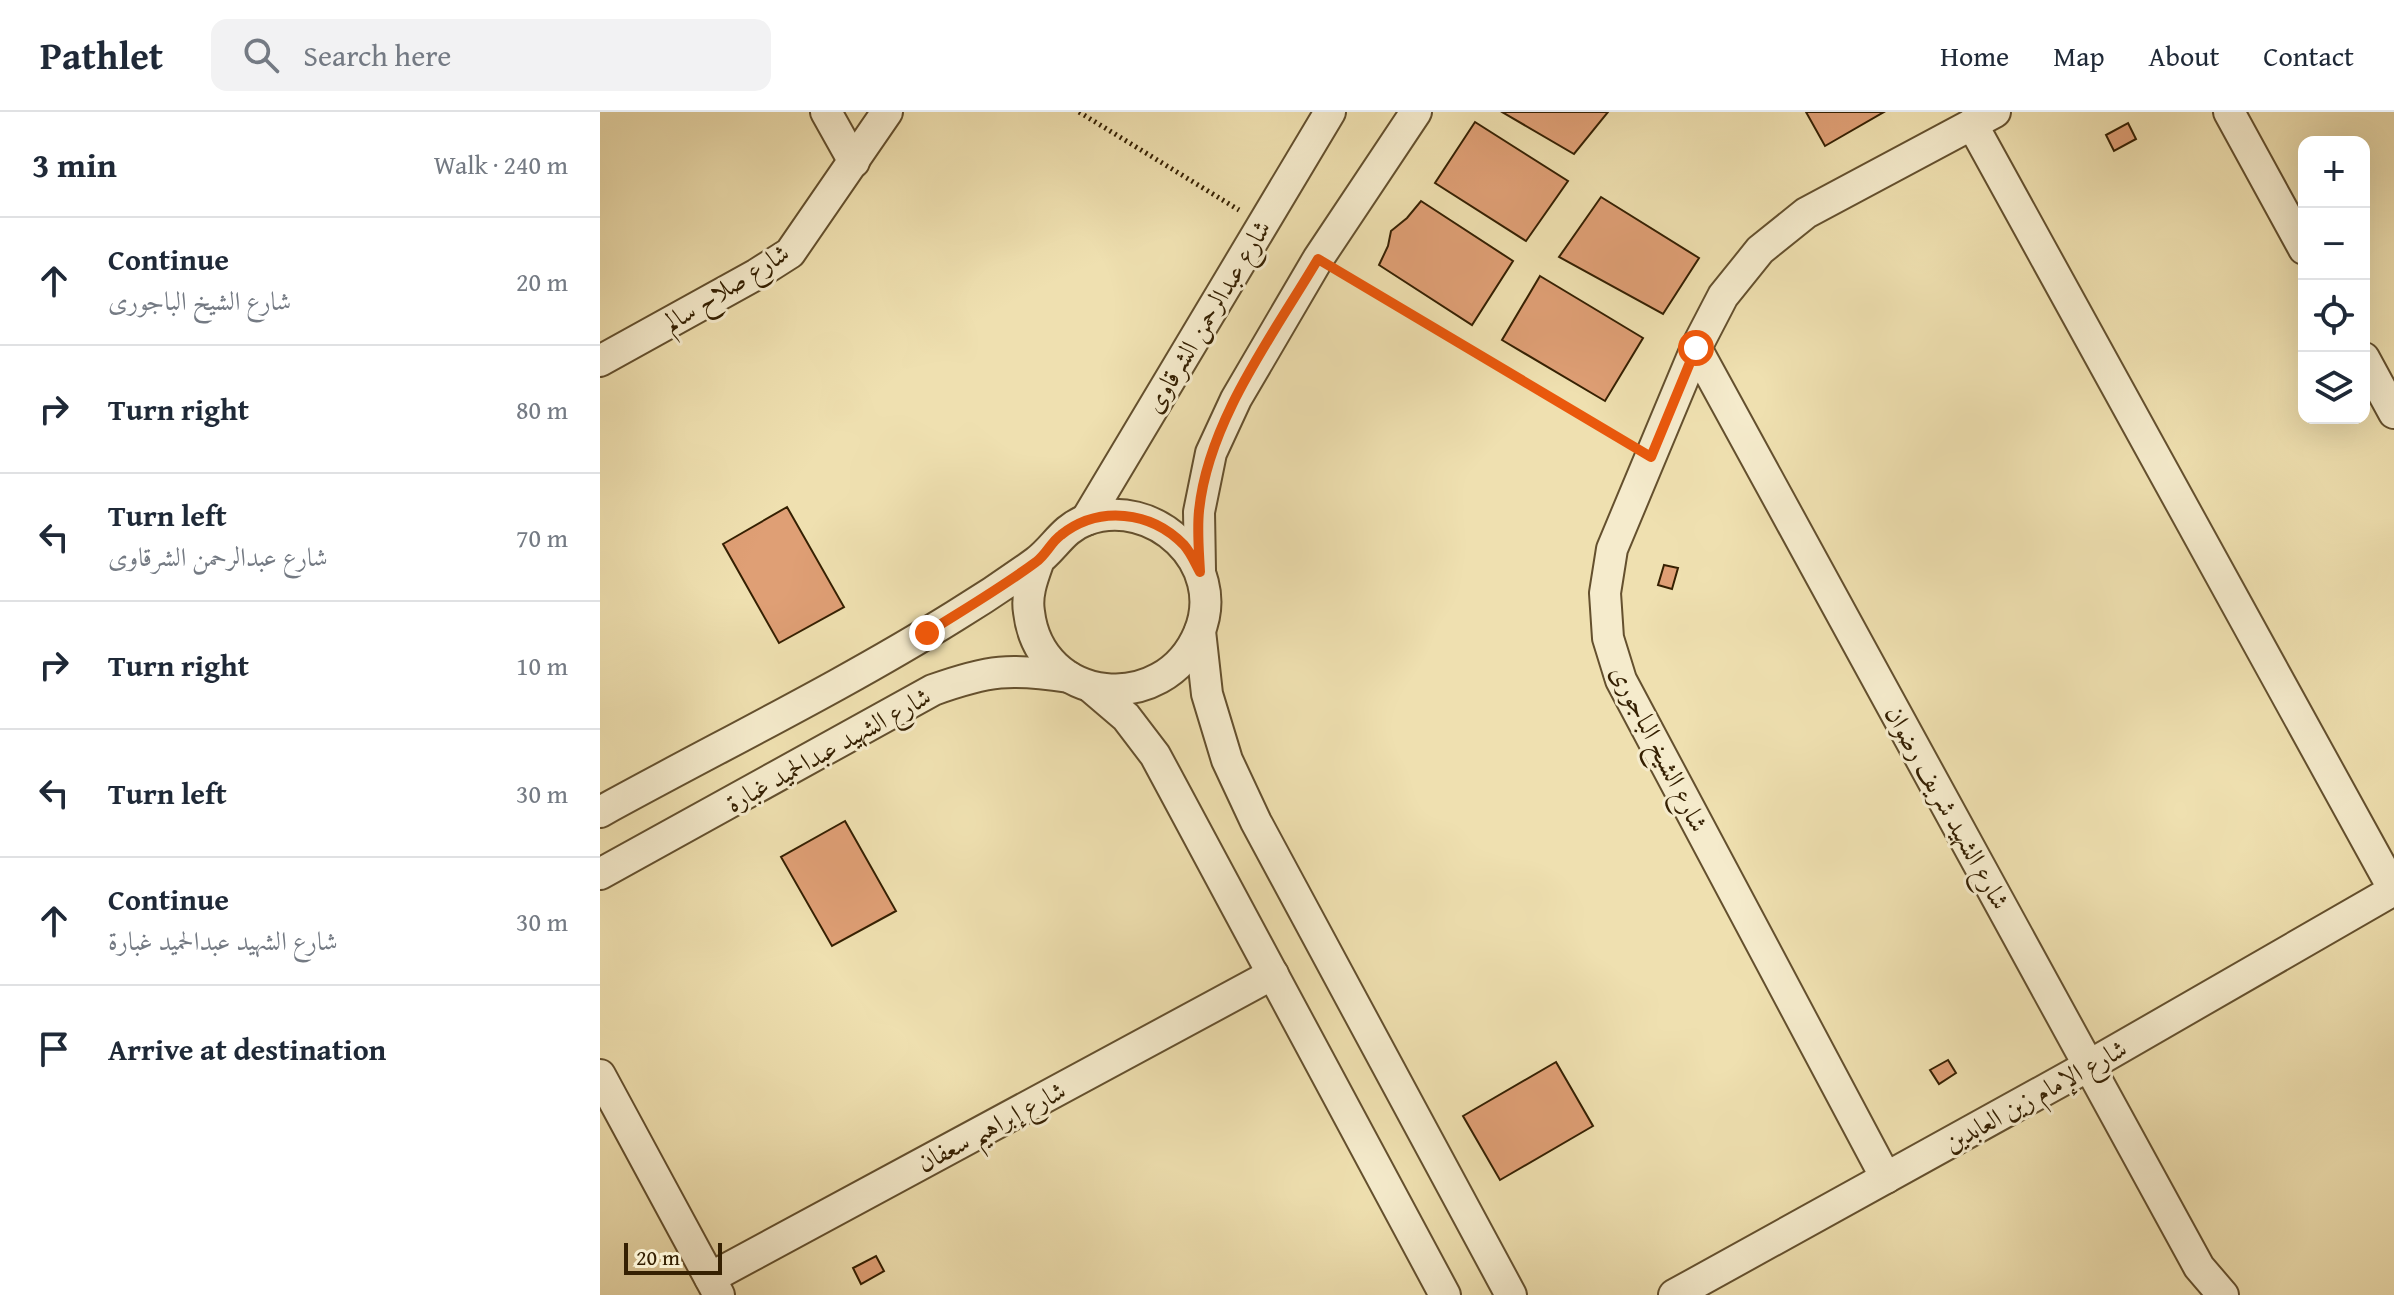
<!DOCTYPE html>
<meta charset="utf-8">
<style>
body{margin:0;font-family:"Gentium Book Plus",Amiri,serif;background:#f2f2f3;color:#1f2937}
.controls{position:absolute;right:24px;top:24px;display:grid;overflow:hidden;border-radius:16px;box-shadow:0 8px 32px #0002}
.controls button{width:72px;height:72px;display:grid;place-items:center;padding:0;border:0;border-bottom:2px solid #e0e1e3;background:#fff;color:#1f2937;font:40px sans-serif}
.scale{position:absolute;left:24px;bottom:20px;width:98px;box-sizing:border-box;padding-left:8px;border:4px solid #352002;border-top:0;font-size:22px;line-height:28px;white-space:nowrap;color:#352002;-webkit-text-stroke:6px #f5ebcc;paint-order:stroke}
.stop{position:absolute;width:24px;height:24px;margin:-18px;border:6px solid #ea580c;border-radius:50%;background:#fff}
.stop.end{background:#ea580c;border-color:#fff;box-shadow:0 2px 8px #0008}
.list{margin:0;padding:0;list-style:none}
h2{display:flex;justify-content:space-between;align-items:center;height:104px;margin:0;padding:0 32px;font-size:34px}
h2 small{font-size:26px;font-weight:400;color:#747a83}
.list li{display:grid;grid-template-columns:52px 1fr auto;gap:24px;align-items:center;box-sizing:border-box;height:128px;padding:0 32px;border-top:2px solid #e0e1e3}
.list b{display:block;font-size:30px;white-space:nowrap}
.list p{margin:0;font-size:26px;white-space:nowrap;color:#747a83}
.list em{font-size:26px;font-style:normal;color:#747a83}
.icon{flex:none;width:44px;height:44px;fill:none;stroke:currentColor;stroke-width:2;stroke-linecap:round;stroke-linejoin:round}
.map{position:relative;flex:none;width:1794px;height:1183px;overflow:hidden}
header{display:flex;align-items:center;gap:48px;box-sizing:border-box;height:112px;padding:0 40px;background:#fff;border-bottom:2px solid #e0e1e3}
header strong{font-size:38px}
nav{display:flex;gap:44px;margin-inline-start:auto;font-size:28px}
.search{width:560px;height:72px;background:#f2f2f3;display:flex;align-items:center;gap:20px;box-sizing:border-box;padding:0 28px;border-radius:16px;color:#747a83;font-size:30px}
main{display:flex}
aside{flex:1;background:#fff}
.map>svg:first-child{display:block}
</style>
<header>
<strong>Pathlet</strong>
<div class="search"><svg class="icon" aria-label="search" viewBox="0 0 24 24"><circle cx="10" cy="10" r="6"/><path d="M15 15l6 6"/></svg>Search here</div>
<nav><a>Home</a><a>Map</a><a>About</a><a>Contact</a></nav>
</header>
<main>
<aside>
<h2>3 min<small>Walk · 240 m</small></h2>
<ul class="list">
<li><svg class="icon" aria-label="ahead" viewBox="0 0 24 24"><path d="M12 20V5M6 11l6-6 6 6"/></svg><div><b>Continue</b><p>شارع الشيخ الباجورى</p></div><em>20 m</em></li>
<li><svg class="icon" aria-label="right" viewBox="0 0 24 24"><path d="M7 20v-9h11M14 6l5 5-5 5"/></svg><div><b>Turn right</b></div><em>80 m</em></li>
<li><svg class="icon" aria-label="left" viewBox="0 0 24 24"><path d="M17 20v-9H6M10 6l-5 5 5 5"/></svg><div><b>Turn left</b><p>شارع عبدالرحمن الشرقاوى</p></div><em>70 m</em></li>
<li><svg class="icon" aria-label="right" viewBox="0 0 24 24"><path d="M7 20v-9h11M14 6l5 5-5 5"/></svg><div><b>Turn right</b></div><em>10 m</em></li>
<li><svg class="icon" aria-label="left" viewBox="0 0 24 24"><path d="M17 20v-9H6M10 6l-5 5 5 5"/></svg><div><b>Turn left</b></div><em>30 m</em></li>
<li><svg class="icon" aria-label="ahead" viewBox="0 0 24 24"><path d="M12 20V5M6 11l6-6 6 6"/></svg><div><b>Continue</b><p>شارع الشهيد عبدالحميد غبارة</p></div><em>30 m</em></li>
<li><svg class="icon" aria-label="arrive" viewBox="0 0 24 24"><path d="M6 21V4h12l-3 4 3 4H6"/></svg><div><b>Arrive at destination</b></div></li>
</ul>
</aside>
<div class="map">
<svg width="1794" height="1183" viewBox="0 0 1794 1183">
<rect width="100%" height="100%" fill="#efe0b0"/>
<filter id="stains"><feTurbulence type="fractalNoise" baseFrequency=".0025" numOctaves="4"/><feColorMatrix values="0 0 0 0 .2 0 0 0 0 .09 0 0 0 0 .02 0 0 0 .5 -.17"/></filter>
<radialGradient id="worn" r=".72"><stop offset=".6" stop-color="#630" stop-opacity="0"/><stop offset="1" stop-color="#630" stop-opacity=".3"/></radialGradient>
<g fill="#df9f75" stroke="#352002" stroke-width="2">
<path d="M 902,0 L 1008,0 L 974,42 Z"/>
<path d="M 1206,0 L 1284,0 L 1225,34 Z"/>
<path d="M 875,10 L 968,69 L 926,129 L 835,71 Z"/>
<path d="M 1528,11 L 1536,27 L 1514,39 L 1506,23 Z"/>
<path d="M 1001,85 L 1099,146 L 1063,202 L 959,145 Z"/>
<path d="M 821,89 L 913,149 L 872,213 L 779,153 L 788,134 L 791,119 L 807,106 Z"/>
<path d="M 940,164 L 1043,226 L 1005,289 L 902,228 Z"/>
<path d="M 187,395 L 244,495 L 179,531 L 123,432 Z"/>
<path d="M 1064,453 L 1078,456 L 1072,477 L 1058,473 Z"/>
<path d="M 245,709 L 296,799 L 232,834 L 181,745 Z"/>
<path d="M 1348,948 L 1356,961 L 1339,972 L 1330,958 Z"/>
<path d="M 956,950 L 993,1014 L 900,1068 L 863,1004 Z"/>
<path d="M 276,1144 L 284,1159 L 261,1172 L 253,1156 Z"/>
</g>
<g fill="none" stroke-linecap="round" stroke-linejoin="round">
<defs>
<g id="minor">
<path d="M 226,0 L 254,50"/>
<path d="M 1629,0 L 1704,137"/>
<path d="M 1372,12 L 1794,778"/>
<path d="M 1096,236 L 1599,1155 L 1623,1183"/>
<path d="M 1764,246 L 1794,301"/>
<path d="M 0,249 L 157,162 L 190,141 L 287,0"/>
<path d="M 486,408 L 730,0"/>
<path d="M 600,458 L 599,400 L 611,341 L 636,287 L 718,147 L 816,0"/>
<path d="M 600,519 L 607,582 L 627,648 L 656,710 L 911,1183"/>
<path d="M 492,576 L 526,605 L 555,643 L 845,1183"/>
<path d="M 0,700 C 118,635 241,575 355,504 C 383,487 410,469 436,450 C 455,436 462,417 486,408 C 553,383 628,452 599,521 C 564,605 440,593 429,500 C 426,482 433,465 439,448"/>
<path d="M 0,762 L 333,578 C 389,558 410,556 469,565"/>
<path d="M 0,963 L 119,1183"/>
<path d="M 1286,1066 L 1021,568 L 1008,526 L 1005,481 L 1012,437 L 1096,236 L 1123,184 L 1160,138 L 1206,101 L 1395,0"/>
<path d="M 110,1166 L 673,862"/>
<path d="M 1074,1183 L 1490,953 L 1794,778"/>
</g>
</defs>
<use href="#minor" stroke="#64502e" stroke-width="34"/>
<g stroke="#352002" stroke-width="5" stroke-dasharray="2 4" stroke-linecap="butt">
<path d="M 479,0 L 639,98"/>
<path d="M 742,161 L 1026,330"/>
</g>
<use href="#minor" stroke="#f5ebcc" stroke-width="30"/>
</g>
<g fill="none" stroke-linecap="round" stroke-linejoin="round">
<path stroke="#ea580c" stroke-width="10" d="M 327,521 C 363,498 401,476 436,450 C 446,443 451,430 461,423 C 499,393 551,399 584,433 C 591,441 595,451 600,460 C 599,440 597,419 599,399 C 608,309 673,223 718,147 L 1051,345 L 1096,236"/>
</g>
<g text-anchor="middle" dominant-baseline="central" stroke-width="6" stroke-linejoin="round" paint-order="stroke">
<g font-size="26" fill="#352002" stroke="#f5ebcc">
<text transform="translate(126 175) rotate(-32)">شارع صلاح سالم</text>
<text transform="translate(607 204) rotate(-59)">شارع عبدالرحمن الشرقاوى</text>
<text transform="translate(1060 636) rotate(63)">شارع الشيخ الباجورى</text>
<text transform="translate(228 637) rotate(-29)">شارع الشهيد عبدالحميد غبارة</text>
<text transform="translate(1348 695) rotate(61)">شارع الشهيد شريف رضوان</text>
<text transform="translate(1435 983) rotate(-29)">شارع الإمام زين العابدين</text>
<text transform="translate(391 1014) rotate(-28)">شارع إبراهيم سعفان</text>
</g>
</g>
<rect width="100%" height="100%" filter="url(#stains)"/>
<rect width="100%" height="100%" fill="url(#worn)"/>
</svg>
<div class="controls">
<button>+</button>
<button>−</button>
<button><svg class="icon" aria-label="locate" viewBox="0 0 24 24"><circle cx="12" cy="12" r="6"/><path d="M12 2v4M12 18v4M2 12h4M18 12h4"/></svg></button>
<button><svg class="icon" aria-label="layers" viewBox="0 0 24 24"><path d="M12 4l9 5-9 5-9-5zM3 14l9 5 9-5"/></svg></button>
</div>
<div class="scale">20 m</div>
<div class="stop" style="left:1096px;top:236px"></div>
<div class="stop end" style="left:327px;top:521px"></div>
</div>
</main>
